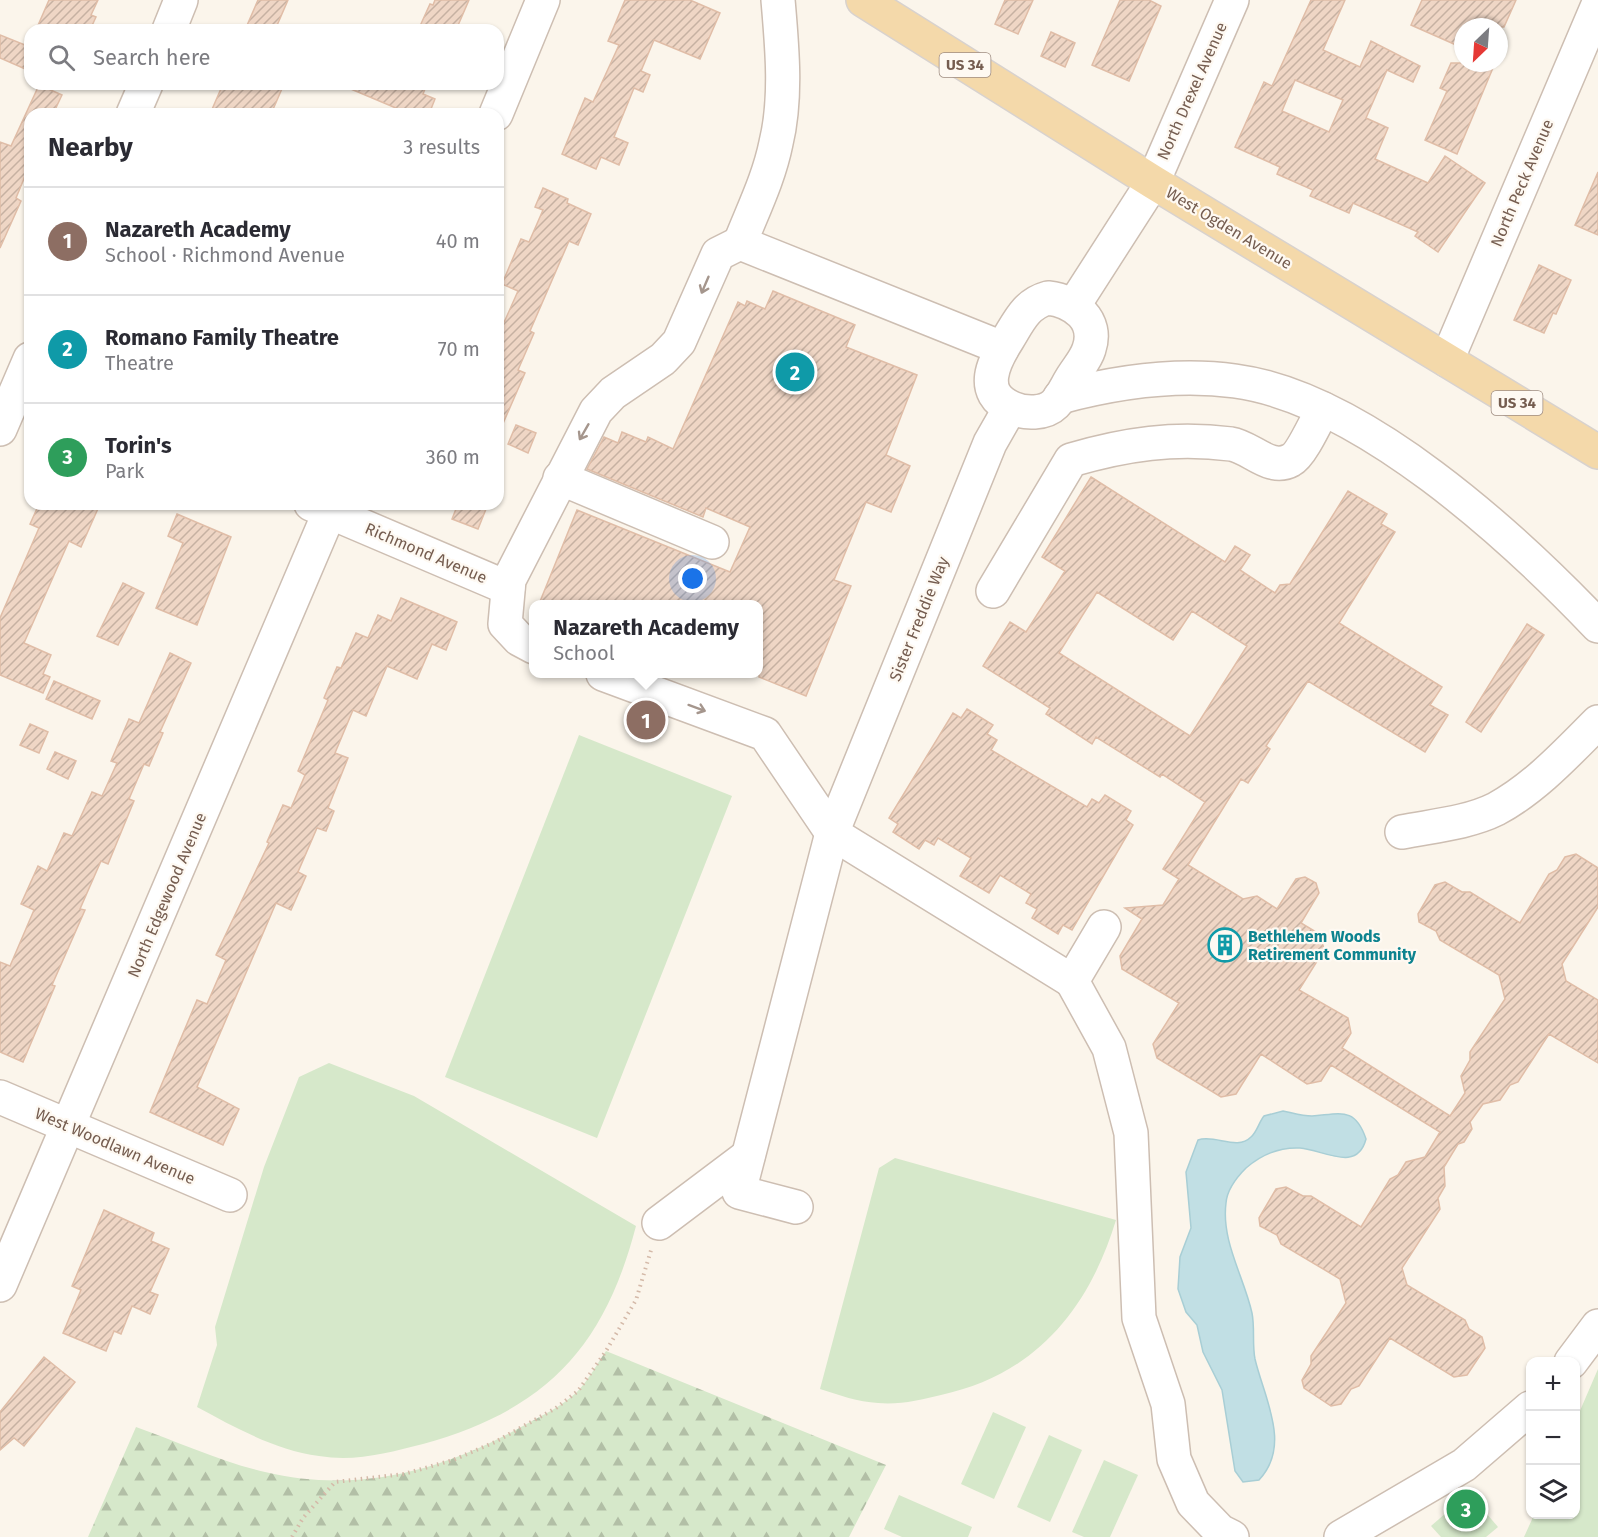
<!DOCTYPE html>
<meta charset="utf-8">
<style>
body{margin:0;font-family:"Fira Sans",sans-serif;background:#f7f7f7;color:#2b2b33}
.controls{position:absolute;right:18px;bottom:18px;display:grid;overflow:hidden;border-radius:12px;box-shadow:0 2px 4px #0004}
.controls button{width:54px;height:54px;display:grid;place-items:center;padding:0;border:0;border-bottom:2px solid #e1e1e2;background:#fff;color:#2b2b33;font:30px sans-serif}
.compass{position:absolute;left:1454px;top:18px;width:54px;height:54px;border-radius:50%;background:#fff;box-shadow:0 2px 4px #0004;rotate:205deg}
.you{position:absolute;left:693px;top:579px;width:21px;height:21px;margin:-15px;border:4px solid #fff;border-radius:50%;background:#1a73e8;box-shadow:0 0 0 9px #1a73e833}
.badge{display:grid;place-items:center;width:39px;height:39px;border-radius:50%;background:#da785b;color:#fff;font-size:20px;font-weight:700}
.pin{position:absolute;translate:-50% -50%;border:3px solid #fff;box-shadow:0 2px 6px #0006}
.popup{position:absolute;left:529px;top:600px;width:234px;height:78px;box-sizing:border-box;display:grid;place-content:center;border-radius:12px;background:#fff;filter:drop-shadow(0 2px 4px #0005);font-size:20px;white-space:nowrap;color:#7c7c81}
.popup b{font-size:22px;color:#2b2b33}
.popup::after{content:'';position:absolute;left:50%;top:100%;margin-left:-12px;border:12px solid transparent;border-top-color:#fff}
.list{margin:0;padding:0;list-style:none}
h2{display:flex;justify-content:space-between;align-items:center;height:78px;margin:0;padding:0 24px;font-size:26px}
h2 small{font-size:20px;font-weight:400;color:#7c7c81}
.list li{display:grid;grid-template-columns:39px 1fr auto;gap:18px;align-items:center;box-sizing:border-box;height:108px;padding:0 24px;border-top:2px solid #e1e1e2}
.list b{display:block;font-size:22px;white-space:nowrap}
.list p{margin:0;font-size:20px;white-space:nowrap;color:#7c7c81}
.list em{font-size:20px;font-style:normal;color:#7c7c81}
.icon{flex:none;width:33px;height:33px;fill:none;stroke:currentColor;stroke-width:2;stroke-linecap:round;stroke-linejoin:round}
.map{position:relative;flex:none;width:1598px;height:1537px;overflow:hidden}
.search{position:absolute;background:#fff;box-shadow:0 2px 4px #0004;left:24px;top:24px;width:480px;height:66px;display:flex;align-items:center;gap:15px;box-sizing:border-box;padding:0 21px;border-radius:18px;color:#7c7c81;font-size:22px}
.panel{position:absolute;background:#fff;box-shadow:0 2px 4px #0004;left:24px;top:108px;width:480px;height:402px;border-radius:18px}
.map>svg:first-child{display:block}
</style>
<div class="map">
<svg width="1598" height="1537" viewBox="0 0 1598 1537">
<defs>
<pattern id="forest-firs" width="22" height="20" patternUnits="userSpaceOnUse" patternTransform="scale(1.5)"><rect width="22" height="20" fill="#d6e8ca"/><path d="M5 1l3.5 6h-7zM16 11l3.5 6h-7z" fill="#b2bfa6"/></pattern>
<pattern id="building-hatch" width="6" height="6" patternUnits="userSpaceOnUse" patternTransform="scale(1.5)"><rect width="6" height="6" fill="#efd6c5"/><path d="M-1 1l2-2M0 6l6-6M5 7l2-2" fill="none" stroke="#c6b1a2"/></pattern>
</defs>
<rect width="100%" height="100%" fill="#fbf5eb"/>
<path fill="url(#forest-firs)" d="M 606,1351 L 886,1465 L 849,1537 L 88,1537 L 136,1427 C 176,1441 224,1463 265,1472 C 358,1494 441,1471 523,1426 C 541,1416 561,1407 577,1392 C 588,1381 597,1364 606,1351 Z"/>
<g fill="#d6e8ca">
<path d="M 579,735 L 732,796 L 597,1138 L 445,1077 Z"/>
<path d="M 329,1063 L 414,1096 L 636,1226 C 604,1349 545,1410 423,1444 C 388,1453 355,1462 319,1456 C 275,1450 236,1428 197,1407 L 217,1345 L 215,1327 L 264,1167 L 299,1077 Z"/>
<path d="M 895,1158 L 1116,1220 C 1089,1309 1035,1375 941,1395 C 921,1400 899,1405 878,1403 C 858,1402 839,1395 820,1389 L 879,1168 Z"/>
<path d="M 1598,1369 L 1598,1537 L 1524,1537 L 1534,1515 L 1576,1514 L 1576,1420 Z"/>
<path d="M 993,1412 L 1026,1427 L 994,1499 L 961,1484 Z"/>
<path d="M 1049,1435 L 1082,1450 L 1050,1522 L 1017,1507 Z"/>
<path d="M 1104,1460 L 1138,1475 L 1110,1537 L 1084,1537 L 1072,1532 Z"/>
<path d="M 1469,1493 L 1498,1527 L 1486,1537 L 1441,1537 L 1431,1526 Z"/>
<path d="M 899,1495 L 972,1527 L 968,1537 L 902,1537 L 884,1529 Z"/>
</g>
<path fill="#c1dfe4" stroke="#a8ced5" stroke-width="1.5" d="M 1283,1111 C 1293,1113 1302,1116 1312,1116 C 1340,1114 1355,1106 1366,1139 C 1357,1173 1324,1150 1300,1148 C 1279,1147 1262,1154 1246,1168 C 1238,1176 1227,1190 1226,1203 C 1221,1241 1244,1277 1252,1313 C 1255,1328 1252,1344 1255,1359 C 1264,1398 1292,1445 1259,1480 L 1243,1482 L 1235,1471 L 1222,1390 L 1203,1352 L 1197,1325 L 1186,1312 L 1178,1289 L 1180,1257 L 1191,1228 L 1186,1172 L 1198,1140 C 1215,1134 1237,1151 1251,1137 C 1257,1132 1259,1122 1264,1116 Z"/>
<g fill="url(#building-hatch)" stroke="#e0bda7" stroke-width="1.5" fill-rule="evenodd">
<path d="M 49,0 L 98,0 L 91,15 L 96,17 L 90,30 L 36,30 Z"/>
<path d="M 258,0 L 288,0 L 275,30 L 245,30 Z"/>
<path d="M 435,0 L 469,0 L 456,30 L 430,30 L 420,26 L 430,4 L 433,5 Z"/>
<path d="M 625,0 L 690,0 L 720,13 L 700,59 L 654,40 L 641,71 L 650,75 L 643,92 L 634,88 L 614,137 L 628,143 L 619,165 L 601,157 L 596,169 L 562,154 L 585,98 L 593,102 L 619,45 L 608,41 Z"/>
<path d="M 1005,0 L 1033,0 L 1018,34 L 995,24 Z"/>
<path d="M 1120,0 L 1149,0 L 1161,6 L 1129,81 L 1092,65 Z"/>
<path d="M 1311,0 L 1345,0 L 1323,50 L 1360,67 L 1371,41 L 1420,66 L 1413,82 L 1387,70 L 1366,118 L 1388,128 L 1375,159 L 1428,183 L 1445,156 L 1485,183 L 1438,252 L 1415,236 L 1418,232 L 1353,203 L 1349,213 L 1310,196 L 1313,190 L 1277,174 L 1280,167 L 1235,147 L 1264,82 L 1272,86 ZM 1295,80 L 1343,100 L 1329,132 L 1282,111 Z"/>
<path d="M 1422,0 L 1516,0 L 1504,27 L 1463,27 L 1463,48 L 1411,25 Z"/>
<path d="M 1051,32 L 1075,43 L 1065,67 L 1041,56 Z"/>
<path d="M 0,35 L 30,47 L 30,71 L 0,58 Z"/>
<path d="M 1451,63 L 1495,63 L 1457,154 L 1425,140 L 1447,91 L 1440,88 Z"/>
<path d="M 223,84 L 284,84 L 271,114 L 210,114 Z"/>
<path d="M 339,84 L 427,84 L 423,94 L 435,99 L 429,114 L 410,114 Z"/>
<path d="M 39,85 L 62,95 L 53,114 L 30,114 L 30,164 L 16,198 L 21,201 L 0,248 L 0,142 L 11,146 Z"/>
<path d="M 1598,172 L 1598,235 L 1575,225 Z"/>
<path d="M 543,188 L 568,199 L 567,203 L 591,214 L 578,245 L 569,241 L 530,331 L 534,333 L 518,370 L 525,373 L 498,435 L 498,336 L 518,291 L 502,284 L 521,239 L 529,242 L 543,210 L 535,207 Z"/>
<path d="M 1539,265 L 1571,280 L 1556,314 L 1553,313 L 1544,333 L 1514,320 Z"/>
<path d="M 773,291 L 855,325 L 846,347 L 917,375 L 886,455 L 910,466 L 891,512 L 866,502 L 834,580 L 851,586 L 806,696 L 759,677 L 759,604 L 539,604 L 577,510 L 730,572 L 750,527 L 706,508 L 703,517 L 587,469 L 604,437 L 618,443 L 622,432 L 646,442 L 648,437 L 673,449 L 738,302 L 745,306 L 747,301 L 765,309 Z"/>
<path d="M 516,425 L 536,433 L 528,453 L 508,444 Z"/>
<path d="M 1091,477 L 1225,562 L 1235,546 L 1250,555 L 1240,570 L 1275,593 L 1280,585 L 1290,584 L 1348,491 L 1387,514 L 1381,524 L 1395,532 L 1339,623 L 1442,687 L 1430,705 L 1448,715 L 1425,752 L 1308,681 L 1266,746 L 1270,749 L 1248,783 L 1241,779 L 1188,865 L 1243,899 L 1257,896 L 1277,909 L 1296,879 L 1305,877 L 1316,883 L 1319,893 L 1301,923 L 1321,935 L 1324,950 L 1299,990 L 1348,1018 L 1351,1033 L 1342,1048 L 1450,1116 L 1465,1093 L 1461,1076 L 1470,1060 L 1470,1052 L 1505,999 L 1499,975 L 1440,940 L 1436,931 L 1419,922 L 1418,914 L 1435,885 L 1445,882 L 1462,892 L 1470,892 L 1520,923 L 1549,874 L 1557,870 L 1565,857 L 1576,854 L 1598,868 L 1598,907 L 1562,964 L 1566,981 L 1598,1000 L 1598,1063 L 1549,1034 L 1518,1082 L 1510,1085 L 1500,1100 L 1483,1104 L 1470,1122 L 1472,1129 L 1464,1142 L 1458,1144 L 1444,1167 L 1445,1186 L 1438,1198 L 1440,1209 L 1402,1268 L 1407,1285 L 1465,1320 L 1469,1329 L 1482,1337 L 1485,1348 L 1467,1375 L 1454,1377 L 1390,1338 L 1359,1386 L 1351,1389 L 1341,1404 L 1331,1406 L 1304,1388 L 1302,1380 L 1311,1364 L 1311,1356 L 1346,1303 L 1340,1279 L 1281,1244 L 1277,1235 L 1260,1226 L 1259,1218 L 1276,1189 L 1286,1187 L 1303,1196 L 1311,1196 L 1361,1227 L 1390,1179 L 1398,1175 L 1406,1162 L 1425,1157 L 1440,1132 L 1331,1065 L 1321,1081 L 1307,1084 L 1261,1054 L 1236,1094 L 1221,1097 L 1157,1058 L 1153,1044 L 1179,1003 L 1122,969 L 1120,956 L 1142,919 L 1125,908 L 1163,905 L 1179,879 L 1163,869 L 1205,802 L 1162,774 L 1160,777 L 1096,737 L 1092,744 L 1046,714 L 1050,708 L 983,666 L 1010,622 L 1026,632 L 1065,571 L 1042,557 ZM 1097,592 L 1173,640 L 1192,611 L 1247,646 L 1190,736 L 1059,653 Z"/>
<path d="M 39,504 L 100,504 L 81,547 L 69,541 L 24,643 L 51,655 L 43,674 L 50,677 L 43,693 L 0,675 L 0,618 L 39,528 L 30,524 Z"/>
<path d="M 458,504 L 488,504 L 478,529 L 452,519 Z"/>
<path d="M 177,514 L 231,537 L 197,625 L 156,608 L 183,543 L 168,536 Z"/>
<path d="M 123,583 L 144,593 L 118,645 L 97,636 Z"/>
<path d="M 401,598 L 457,622 L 446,650 L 432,644 L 417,679 L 387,666 L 366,716 L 353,710 L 335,753 L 348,758 L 328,808 L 334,811 L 326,831 L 317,828 L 298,872 L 306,876 L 291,910 L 276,903 L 197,1087 L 239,1109 L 223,1145 L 150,1112 L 197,1000 L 207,1004 L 226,960 L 216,955 L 269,843 L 267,842 L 283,805 L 291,808 L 305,775 L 298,771 L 328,700 L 324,698 L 337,667 L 341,668 L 356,633 L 368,638 L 378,615 L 391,621 Z"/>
<path d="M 1527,624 L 1544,635 L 1481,732 L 1466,722 Z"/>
<path d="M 170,653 L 191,663 L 160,732 L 163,733 L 149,766 L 144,764 L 129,799 L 134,801 L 108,864 L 101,861 L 80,909 L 85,910 L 52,985 L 55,986 L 23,1062 L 0,1052 L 0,962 L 10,966 L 34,910 L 21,904 L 38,866 L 47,871 L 64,833 L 72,836 L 92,792 L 102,796 L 117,763 L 111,761 L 129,719 L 139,723 Z"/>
<path d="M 54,681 L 100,701 L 92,719 L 46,699 Z"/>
<path d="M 967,709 L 993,725 L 987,734 L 997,740 L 991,750 L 1087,807 L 1092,799 L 1099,803 L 1105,795 L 1131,811 L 1126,820 L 1133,825 L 1072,930 L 1063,925 L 1058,934 L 1032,918 L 1037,909 L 1026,903 L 1031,894 L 1000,875 L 989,893 L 960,876 L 971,858 L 938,838 L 934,845 L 925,840 L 919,849 L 893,832 L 898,824 L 889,818 L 953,713 L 961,718 Z"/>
<path d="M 30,724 L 48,732 L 39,753 L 20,745 Z"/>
<path d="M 55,752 L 76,761 L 68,779 L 47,769 Z"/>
<path d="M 104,1210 L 154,1233 L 151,1241 L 169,1249 L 150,1292 L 158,1295 L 150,1314 L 132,1306 L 121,1334 L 114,1331 L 106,1351 L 63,1333 L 81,1290 L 72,1286 Z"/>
<path d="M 44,1357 L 75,1382 L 24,1446 L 14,1438 L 0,1450 L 0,1412 Z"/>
</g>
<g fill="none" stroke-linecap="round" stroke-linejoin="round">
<defs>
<g id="minor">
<path d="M 778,0 C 782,46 787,98 776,143 C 769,178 753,210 740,243 L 1002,348"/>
<path d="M 169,30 L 181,0"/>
<path d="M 133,114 L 146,84"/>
<path d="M 496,114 L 543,0"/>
<path d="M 1048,298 C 1074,301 1099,320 1089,349 C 1086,359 1078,368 1073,376 C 1067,385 1062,397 1055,404 C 1045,414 1025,414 1012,408 C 977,393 994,361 1008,339 C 1019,321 1026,304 1048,298 Z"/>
<path d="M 1074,305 L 1153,182 L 1232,0"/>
<path d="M 1447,360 L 1598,5"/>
<path d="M 1060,397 C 1116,382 1176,373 1235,381 C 1362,398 1512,536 1598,626"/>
<path d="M 0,429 L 30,359"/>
<path d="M 560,478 L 712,542"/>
<path d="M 311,504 L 508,588"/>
<path d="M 993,591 L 1071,460 C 1126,444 1174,437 1231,444 C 1251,447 1270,472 1291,460 C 1301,455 1317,420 1323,409"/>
<path d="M 534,647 L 519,639 L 505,624 L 509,580 L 596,411 L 613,393 L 663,359 L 679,342 L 718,254 L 740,243"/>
<path d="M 603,674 L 765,734 L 832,833 L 1072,981 L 1104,927"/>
<path d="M 1402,832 C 1432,826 1468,823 1496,809 C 1535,788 1567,753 1598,722"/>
<path d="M 1072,981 L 1109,1048 L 1131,1133 L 1139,1318 L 1168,1404 L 1174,1459 L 1193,1503 L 1220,1531 L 1232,1537"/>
<path d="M 0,1097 L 230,1195"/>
<path d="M 796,1207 L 739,1192 L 832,833 L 990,443 L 1010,408"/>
<path d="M 659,1223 L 748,1156"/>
<path d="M 0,1285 L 333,504"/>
<path d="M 1571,1362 L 1598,1326"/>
<path d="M 1341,1537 L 1464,1465 L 1530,1408"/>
</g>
<path id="major" d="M 863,0 L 1153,182 L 1598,452"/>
</defs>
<use href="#minor" stroke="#cdbeb2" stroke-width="36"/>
<use href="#major" stroke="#d8d2ce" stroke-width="36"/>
<path stroke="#d4b9a8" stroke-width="4" stroke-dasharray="1.5 4.5" stroke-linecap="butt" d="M 292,1537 L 303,1518 L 335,1482 L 404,1474 L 453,1460 L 495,1442 L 556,1408 L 578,1391 L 606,1351 L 636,1300 L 652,1247"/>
<use href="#minor" stroke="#fff" stroke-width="33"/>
<use href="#major" stroke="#f4d9aa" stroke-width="33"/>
</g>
<defs><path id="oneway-shaft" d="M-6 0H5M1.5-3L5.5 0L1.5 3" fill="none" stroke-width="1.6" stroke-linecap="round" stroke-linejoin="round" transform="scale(1.5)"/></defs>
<g stroke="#a5968d">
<use href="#oneway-shaft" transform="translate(705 285) rotate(113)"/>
<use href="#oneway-shaft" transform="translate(584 432) rotate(120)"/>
<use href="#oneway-shaft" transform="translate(697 708) rotate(20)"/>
</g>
<defs>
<symbol id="building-ring" viewBox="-11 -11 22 22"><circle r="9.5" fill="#fef9f2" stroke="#0f9aa8" stroke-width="1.5"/><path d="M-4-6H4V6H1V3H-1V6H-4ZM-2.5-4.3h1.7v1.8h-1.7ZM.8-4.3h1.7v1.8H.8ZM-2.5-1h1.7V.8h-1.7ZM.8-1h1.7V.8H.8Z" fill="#0f9aa8"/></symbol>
</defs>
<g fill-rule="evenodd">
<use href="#building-ring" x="1206" y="926" width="38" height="38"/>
</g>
<g text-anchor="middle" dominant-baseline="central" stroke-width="4.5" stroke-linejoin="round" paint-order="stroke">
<g fill="#fef9f2" stroke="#9e8c81" stroke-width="1.5">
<rect x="939.5" y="53" width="51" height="24" rx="4.5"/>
<rect x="1491.5" y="391" width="51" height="24" rx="4.5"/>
</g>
<g font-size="15" font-weight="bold" fill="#755d50">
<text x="965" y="65">US 34</text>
<text x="1517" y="403">US 34</text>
</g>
<g font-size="16" fill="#755d50" stroke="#fef9f2">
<text transform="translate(1192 91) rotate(-66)">North Drexel Avenue</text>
<text transform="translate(1522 183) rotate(-67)">North Peck Avenue</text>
<text transform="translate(1229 228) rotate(31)">West Ogden Avenue</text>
<text transform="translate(426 553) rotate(23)">Richmond Avenue</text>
<text transform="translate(919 619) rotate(-68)">Sister Freddie Way</text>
<text transform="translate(167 895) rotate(-67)">North Edgewood Avenue</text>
<text transform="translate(115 1146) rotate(23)">West Woodlawn Avenue</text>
</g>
<g font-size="16" font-weight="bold" fill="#0d838f" stroke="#fef9f2" text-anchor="start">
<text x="1248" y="936">Bethlehem Woods<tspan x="1248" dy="18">Retirement Community</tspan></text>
</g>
</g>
</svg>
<div class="controls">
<button>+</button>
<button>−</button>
<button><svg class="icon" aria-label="layers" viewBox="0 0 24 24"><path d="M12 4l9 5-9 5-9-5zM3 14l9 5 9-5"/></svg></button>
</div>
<svg class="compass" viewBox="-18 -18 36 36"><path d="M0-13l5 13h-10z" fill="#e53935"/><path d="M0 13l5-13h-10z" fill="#7c7c81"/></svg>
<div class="you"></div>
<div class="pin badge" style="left:646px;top:720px;background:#8d6e63">1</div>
<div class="popup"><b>Nazareth Academy</b>School</div>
<div class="pin badge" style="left:795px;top:372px;background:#0f9aa8">2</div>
<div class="pin badge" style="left:1466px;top:1509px;background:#2e9e5b">3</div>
<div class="search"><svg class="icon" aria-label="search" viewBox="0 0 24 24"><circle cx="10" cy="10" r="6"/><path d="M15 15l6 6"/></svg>Search here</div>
<section class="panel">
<h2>Nearby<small>3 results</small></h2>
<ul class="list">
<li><span class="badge" style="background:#8d6e63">1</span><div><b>Nazareth Academy</b><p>School · Richmond Avenue</p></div><em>40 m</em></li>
<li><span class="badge" style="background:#0f9aa8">2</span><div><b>Romano Family Theatre</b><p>Theatre</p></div><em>70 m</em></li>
<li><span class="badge" style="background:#2e9e5b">3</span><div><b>Torin's</b><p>Park</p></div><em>360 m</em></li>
</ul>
</section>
</div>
